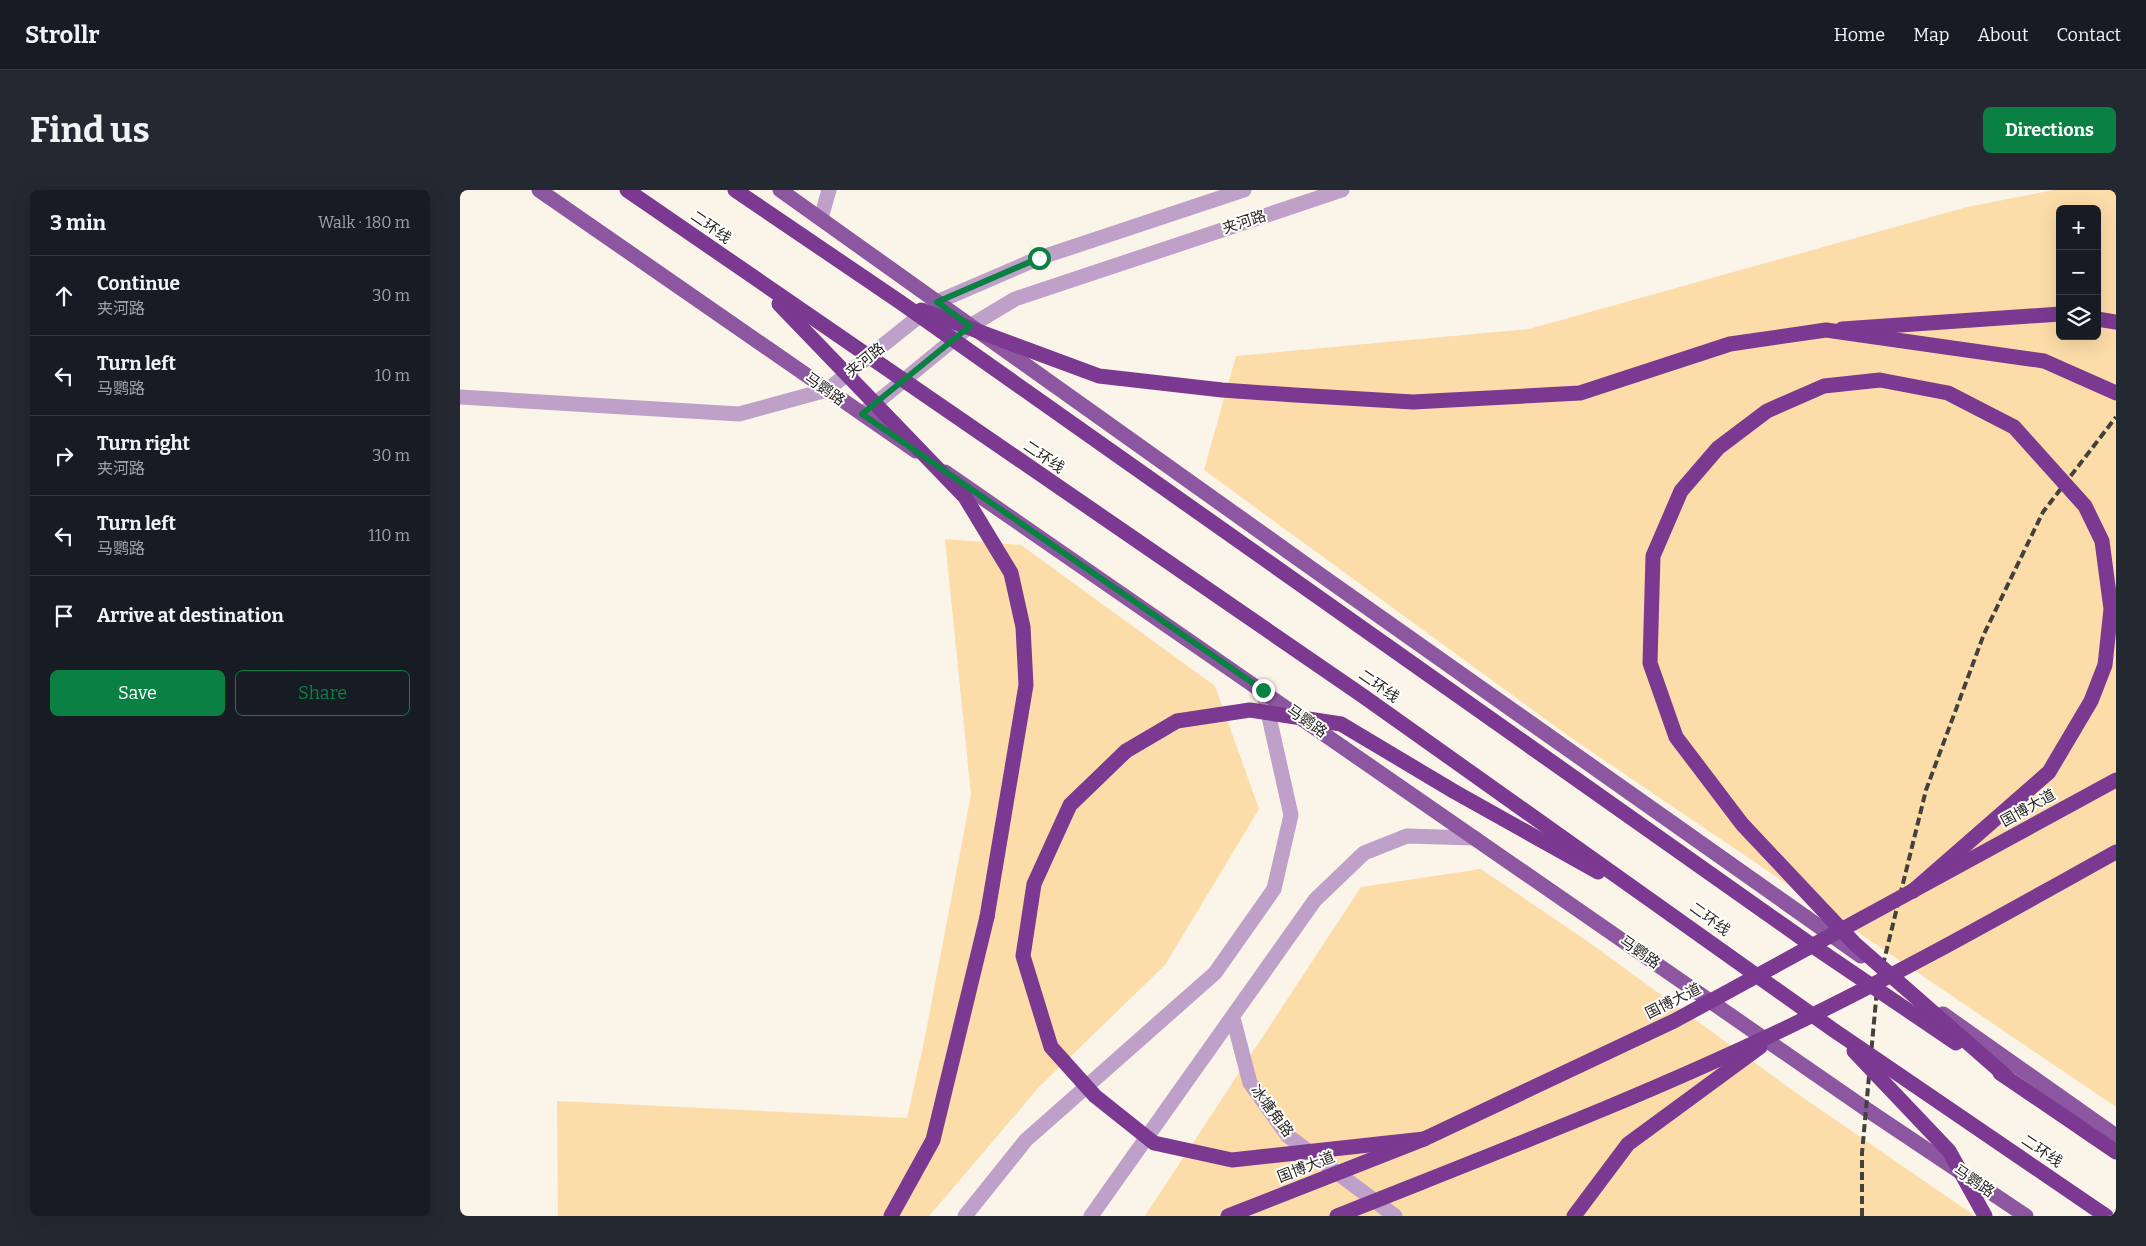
<!DOCTYPE html>
<meta charset="utf-8">
<style>
body{margin:0;font-family:Bitter,"Noto Sans SC",serif;background:#242831;color:#f1f3f6}
.controls{position:absolute;right:15px;top:15px;display:grid;overflow:hidden;border-radius:8px;box-shadow:0 5px 20px #0002}
.controls button{width:45px;height:45px;display:grid;place-items:center;padding:0;border:0;border-bottom:1px solid #363941;background:#171b24;color:#f1f3f6;font:25px sans-serif}
.stop{position:absolute;width:15px;height:15px;margin:-11px;border:4px solid #0b8043;border-radius:50%;background:#fff}
.stop.end{background:#0b8043;border-color:#fff;box-shadow:0 1px 5px #0008}
.list{margin:0;padding:0;list-style:none}
h2{display:flex;justify-content:space-between;align-items:center;height:65px;margin:0;padding:0 20px;font-size:21px}
h2 small{font-size:16px;font-weight:400;color:#9ea1a6}
.list li{display:grid;grid-template-columns:32px 1fr auto;gap:15px;align-items:center;box-sizing:border-box;height:80px;padding:0 20px;border-top:1px solid #363941}
.list b{display:block;font-size:19px;white-space:nowrap}
.list p{margin:0;font-size:16px;white-space:nowrap;color:#9ea1a6}
.list em{font-size:16px;font-style:normal;color:#9ea1a6}
.actions{display:flex;gap:10px;padding:15px 20px}
.actions a{flex:1;padding:11px 0;border:1px solid #0b8043;border-radius:8px;text-align:center;font-size:18px;color:#0b8043}
.actions .main{background:#0b8043;color:#fff}
.icon{flex:none;width:28px;height:28px;fill:none;stroke:currentColor;stroke-width:2;stroke-linecap:round;stroke-linejoin:round}
.map{position:relative;flex:none;width:1656px;height:1026px;overflow:hidden;border-radius:8px}
header{display:flex;align-items:center;gap:30px;box-sizing:border-box;height:70px;padding:0 25px;background:#171b24;border-bottom:1px solid #363941}
header strong{font-size:24px}
nav{display:flex;gap:28px;margin-inline-start:auto;font-size:18px}
.intro{display:flex;align-items:center;justify-content:space-between;box-sizing:border-box;height:120px;padding:0 30px}
h1{margin:0;font-size:35px}
.button{padding:12px 22px;border-radius:8px;background:#0b8043;color:#fff;font-size:18px;font-weight:700}
main{display:flex;gap:30px;padding:0 30px}
aside{flex:1;background:#171b24;border-radius:8px;box-shadow:0 5px 20px #0002}
.map>svg:first-child{display:block}
</style>
<header>
<strong>Strollr</strong>
<nav><a>Home</a><a>Map</a><a>About</a><a>Contact</a></nav>
</header>
<div class="intro"><h1>Find us</h1><a class="button">Directions</a></div>
<main>
<aside>
<h2>3 min<small>Walk · 180 m</small></h2>
<ul class="list">
<li><svg class="icon" aria-label="ahead" viewBox="0 0 24 24"><path d="M12 20V5M6 11l6-6 6 6"/></svg><div><b>Continue</b><p>夹河路</p></div><em>30 m</em></li>
<li><svg class="icon" aria-label="left" viewBox="0 0 24 24"><path d="M17 20v-9H6M10 6l-5 5 5 5"/></svg><div><b>Turn left</b><p>马鹦路</p></div><em>10 m</em></li>
<li><svg class="icon" aria-label="right" viewBox="0 0 24 24"><path d="M7 20v-9h11M14 6l5 5-5 5"/></svg><div><b>Turn right</b><p>夹河路</p></div><em>30 m</em></li>
<li><svg class="icon" aria-label="left" viewBox="0 0 24 24"><path d="M17 20v-9H6M10 6l-5 5 5 5"/></svg><div><b>Turn left</b><p>马鹦路</p></div><em>110 m</em></li>
<li><svg class="icon" aria-label="arrive" viewBox="0 0 24 24"><path d="M6 21V4h12l-3 4 3 4H6"/></svg><div><b>Arrive at destination</b></div></li>
</ul>
<div class="actions"><a class="main">Save</a><a>Share</a></div>
</aside>
<div class="map">
<svg width="1656" height="1026" viewBox="0 0 1656 1026">
<rect width="100%" height="100%" fill="#fbf4e8"/>
<g fill="#fcdca8" fill-rule="evenodd">
<path d="M 1594,0 L 1656,0 L 1656,917 L 1107,545 L 744,280 L 776,166 L 1069,139 L 1507,17 ZM 1600,19 L 1637,19 L 1637,146 L 1600,146 Z"/>
<path d="M 485,349 L 561,355 L 755,496 L 799,619 L 705,775 L 579,897 L 469,1026 L 98,1026 L 97,911 L 447,928 L 464,852 L 511,605 Z"/>
<path d="M 1021,679 L 1127,751 L 1332,900 L 1515,1026 L 685,1026 L 901,697 Z"/>
</g>
<g fill="none" stroke-linecap="round" stroke-linejoin="round">
<g stroke="#bea0c9" stroke-width="15">
<path d="M 361,28 L 369,0"/>
<path d="M 0,207 L 279,224 L 367,200 L 477,112 L 579,68 L 784,0"/>
<path d="M 405,222 L 510,136 L 555,109 L 882,0"/>
<path d="M 773,828 L 790,893 L 828,946 L 935,1026"/>
<path d="M 505,1026 L 566,950 L 755,783 L 814,699 L 831,625 L 803,500"/>
<path d="M 631,1026 L 855,710 L 904,663 L 947,646 L 1015,648"/>
</g>
<g stroke="#8d56a0" stroke-width="15">
<path d="M 79,0 L 456,261"/>
<path d="M 320,0 L 858,383 L 1401,766"/>
<path d="M 485,282 L 1406,919 L 1566,1026"/>
<path d="M 1483,824 L 1656,946"/>
</g>
<g stroke="#7b3991" stroke-width="15">
<path d="M 1637,129 L 1656,132"/>
<path d="M 1382,139 L 1600,124"/>
<path d="M 431,1026 L 473,950 L 527,727"/>
</g>
<path stroke="#43413b" stroke-width="4" stroke-dasharray="8 4" stroke-linecap="butt" d="M 1402,1026 L 1402,963 L 1417,799 L 1466,600 L 1524,444 L 1583,322 L 1656,227"/>
<g stroke="#7b3991" stroke-width="15">
<path d="M 167,0 L 903,506 L 1372,839 L 1646,1026"/>
<path d="M 275,0 L 440,112 L 1350,754 L 1496,853"/>
<path d="M 319,114 L 505,307 L 551,383 L 563,437 L 566,495 L 527,727"/>
<path d="M 461,120 L 639,186 L 762,200 L 835,205 L 953,212 L 1120,203 L 1270,154 L 1366,140 L 1584,171 L 1656,203"/>
<path d="M 1453,701 L 1589,582 L 1631,511 L 1645,475 L 1651,419 L 1642,351 L 1625,316 L 1554,237 L 1488,203 L 1420,190 L 1364,196 L 1307,221 L 1258,258 L 1221,301 L 1193,366 L 1190,473 L 1216,547 L 1282,634 L 1395,754 L 1548,888"/>
<path d="M 1394,861 L 1489,961 L 1525,1026"/>
<path d="M 1540,883 L 1656,962"/>
<path d="M 964,949 L 772,970 L 694,953 L 635,906 L 591,857 L 563,766 L 574,694 L 610,615 L 666,561 L 717,531 L 790,520 L 881,534 L 995,602 L 1138,682"/>
<path d="M 768,1026 L 964,949 L 1214,831 L 1656,590"/>
<path d="M 877,1026 C 1027,966 1178,909 1324,839 C 1437,785 1546,723 1656,662"/>
<path d="M 1114,1026 L 1168,954 L 1300,857"/>
</g>
</g>
<g fill="none" stroke-linecap="round" stroke-linejoin="round">
<path stroke="#0b8043" stroke-width="6" d="M 579,68 L 477,112 L 510,136 L 402,224 L 803,500"/>
</g>
<g text-anchor="middle" dominant-baseline="central" stroke-width="4" stroke-linejoin="round" paint-order="stroke">
<g font-size="15" fill="#292722" stroke="#fff">
<text transform="translate(784 32) rotate(-18)">夹河路</text>
<text transform="translate(251 37) rotate(35)">二环线</text>
<text transform="translate(405 170) rotate(-39)">夹河路</text>
<text transform="translate(365 199) rotate(35)">马鹦路</text>
<text transform="translate(584 267) rotate(34)">二环线</text>
<text transform="translate(919 496) rotate(35)">二环线</text>
<text transform="translate(847 531) rotate(35)">马鹦路</text>
<text transform="translate(1568 618) rotate(-29)">国博大道</text>
<text transform="translate(1250 729) rotate(36)">二环线</text>
<text transform="translate(1180 762) rotate(35)">马鹦路</text>
<text transform="translate(1213 811) rotate(-27)">国博大道</text>
<text transform="translate(812 921) rotate(53)">冰塘角路</text>
<text transform="translate(1582 961) rotate(34)">二环线</text>
<text transform="translate(846 977) rotate(-21)">国博大道</text>
<text transform="translate(1514 991) rotate(34)">马鹦路</text>
</g>
</g>
</svg>
<div class="controls">
<button>+</button>
<button>−</button>
<button><svg class="icon" aria-label="layers" viewBox="0 0 24 24"><path d="M12 4l9 5-9 5-9-5zM3 14l9 5 9-5"/></svg></button>
</div>
<div class="stop" style="left:579px;top:68px"></div>
<div class="stop end" style="left:803px;top:500px"></div>
</div>
</main>
